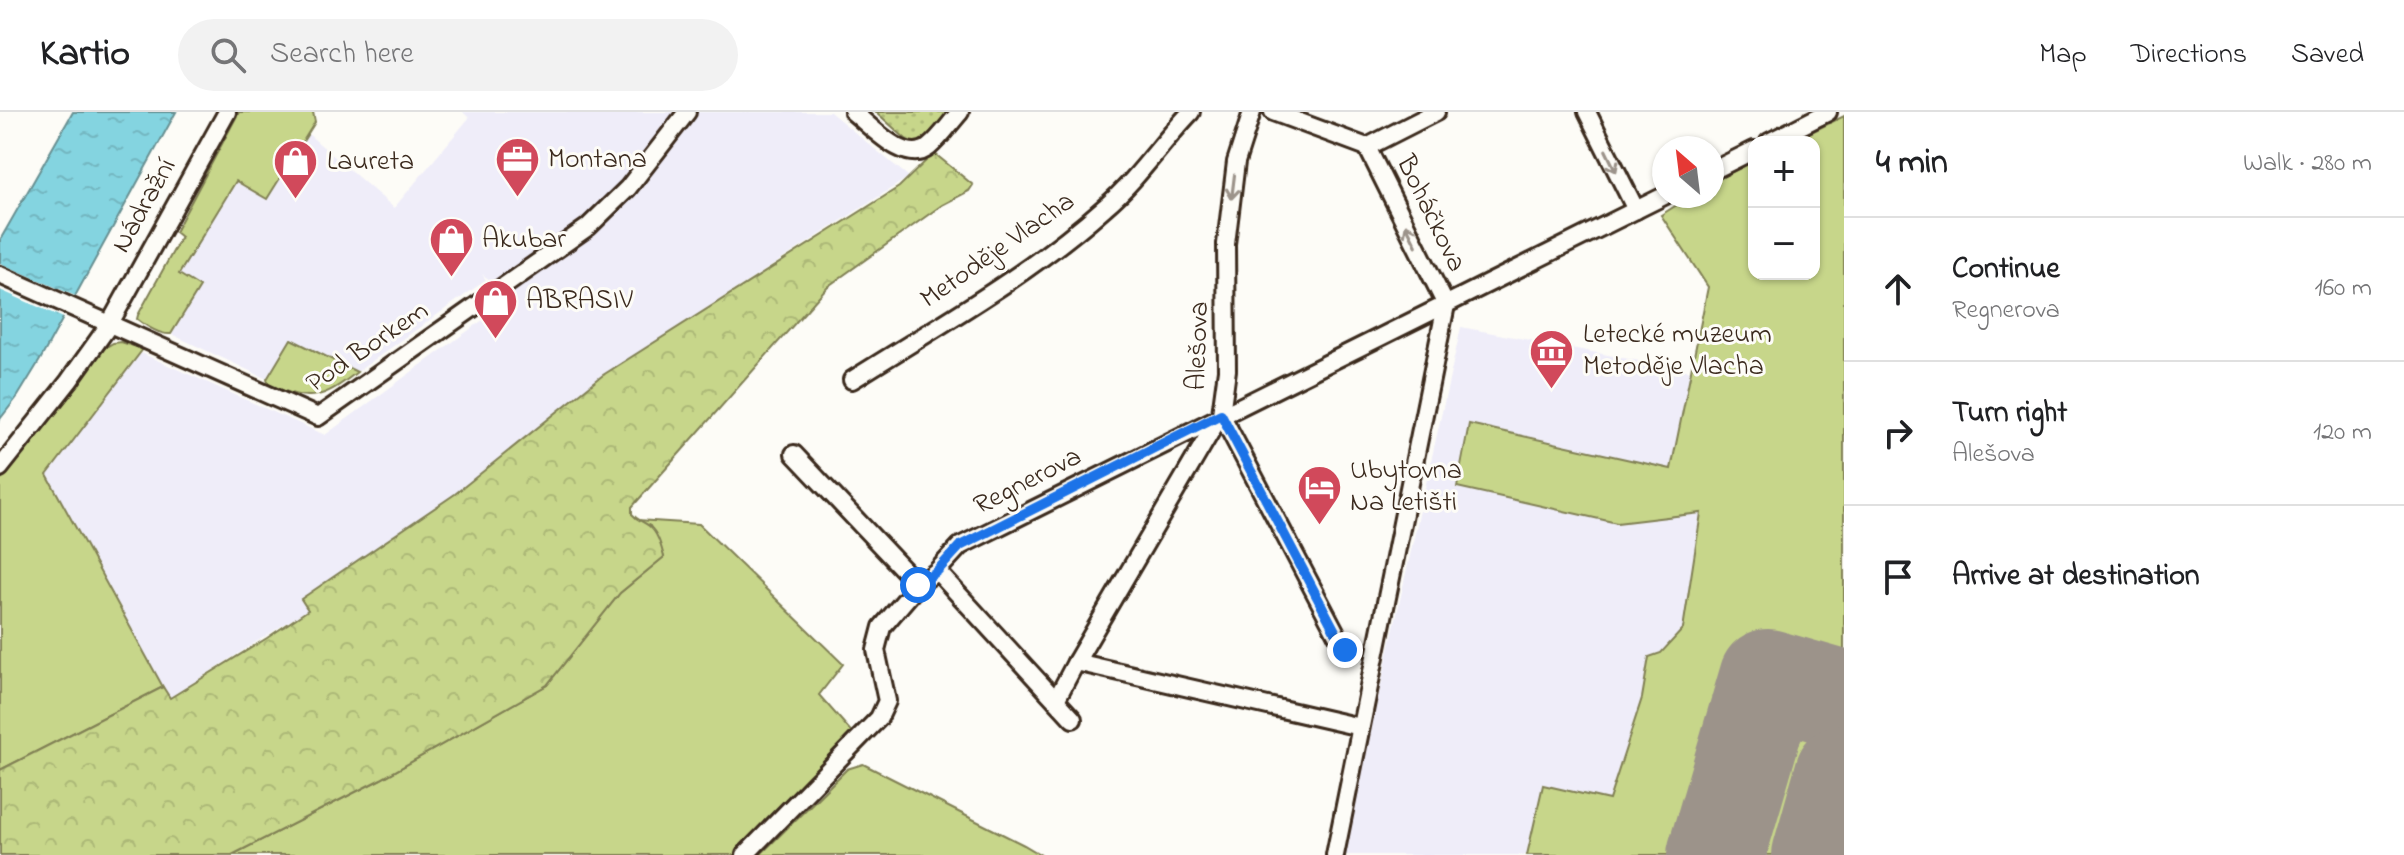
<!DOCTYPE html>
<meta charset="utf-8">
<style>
body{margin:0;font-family:"Indie Flower",sans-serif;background:#f2f2f2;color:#202124}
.controls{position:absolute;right:24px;top:24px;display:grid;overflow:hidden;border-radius:16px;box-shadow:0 2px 6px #0004}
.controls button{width:72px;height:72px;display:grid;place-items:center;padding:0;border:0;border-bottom:2px solid #e0e0e0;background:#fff;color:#202124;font:40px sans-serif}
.compass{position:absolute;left:1652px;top:24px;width:72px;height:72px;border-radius:50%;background:#fff;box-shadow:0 2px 6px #0004;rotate:332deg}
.stop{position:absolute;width:24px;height:24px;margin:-18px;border:6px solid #1a73e8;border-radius:50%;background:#fff}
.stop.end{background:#1a73e8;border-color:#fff;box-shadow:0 2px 8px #0008}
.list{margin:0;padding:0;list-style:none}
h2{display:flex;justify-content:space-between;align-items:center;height:104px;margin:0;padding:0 32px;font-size:34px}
h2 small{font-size:26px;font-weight:400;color:#757577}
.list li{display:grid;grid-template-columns:52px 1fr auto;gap:24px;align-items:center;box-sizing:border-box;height:144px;padding:0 32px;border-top:2px solid #e0e0e0}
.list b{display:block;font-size:30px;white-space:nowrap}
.list p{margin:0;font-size:26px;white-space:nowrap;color:#757577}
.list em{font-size:26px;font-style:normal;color:#757577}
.icon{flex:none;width:44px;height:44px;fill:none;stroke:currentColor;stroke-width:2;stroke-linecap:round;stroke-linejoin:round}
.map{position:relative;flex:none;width:1844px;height:743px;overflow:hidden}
header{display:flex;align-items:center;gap:48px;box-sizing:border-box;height:112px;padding:0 40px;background:#fff;border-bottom:2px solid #e0e0e0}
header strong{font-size:38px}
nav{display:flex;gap:44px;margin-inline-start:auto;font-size:28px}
.search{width:560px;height:72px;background:#f2f2f2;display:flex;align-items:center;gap:20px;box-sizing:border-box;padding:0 28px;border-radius:44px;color:#757577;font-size:30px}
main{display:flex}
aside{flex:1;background:#fff}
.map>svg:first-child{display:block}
</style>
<header>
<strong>Kartio</strong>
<div class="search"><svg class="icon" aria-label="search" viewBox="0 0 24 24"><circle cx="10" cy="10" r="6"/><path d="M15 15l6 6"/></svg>Search here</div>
<nav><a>Map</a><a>Directions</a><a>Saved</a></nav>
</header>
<main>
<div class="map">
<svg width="1844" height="743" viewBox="0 0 1844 743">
<defs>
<pattern id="forest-crowns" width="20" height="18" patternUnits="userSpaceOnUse" patternTransform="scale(2)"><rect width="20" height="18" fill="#c7d68a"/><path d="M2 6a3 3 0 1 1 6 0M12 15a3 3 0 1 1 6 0" fill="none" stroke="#acb877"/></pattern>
<pattern id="park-dots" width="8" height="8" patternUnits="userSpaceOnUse" patternTransform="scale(2)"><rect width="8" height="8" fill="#c7d68a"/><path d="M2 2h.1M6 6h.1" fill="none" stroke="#acb877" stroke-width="1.8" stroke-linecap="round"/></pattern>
<pattern id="water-ripples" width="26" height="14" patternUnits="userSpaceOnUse" patternTransform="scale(2)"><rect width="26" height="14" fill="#84d4e0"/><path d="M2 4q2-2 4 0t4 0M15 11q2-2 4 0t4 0" fill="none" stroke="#73b6c0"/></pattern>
</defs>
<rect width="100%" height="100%" fill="#fdfcf7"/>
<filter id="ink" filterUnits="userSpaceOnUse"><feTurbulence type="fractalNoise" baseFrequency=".0125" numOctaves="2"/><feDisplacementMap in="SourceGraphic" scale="16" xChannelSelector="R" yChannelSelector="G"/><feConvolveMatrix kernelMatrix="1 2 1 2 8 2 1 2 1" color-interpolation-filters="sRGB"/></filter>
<g filter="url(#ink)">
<g fill="#efedf9">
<path d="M 463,0 L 830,0 L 909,65 L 603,263 L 455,382 L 301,486 L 308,497 L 169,586 L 47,363 L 141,241 L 325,323 L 513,186 L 482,162 L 486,168 L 357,260 L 291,227 L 267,267 L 171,222 L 199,175 L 179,162 L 236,68 L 267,87 L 307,21 L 394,96 L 469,6 Z"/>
<path d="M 1754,162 L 1844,743 L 1343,743 L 1461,215 L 1697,260 Z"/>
</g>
<g fill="#c7d68a" stroke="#818054" stroke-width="2">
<path d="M 239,0 L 313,0 L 315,10 L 267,87 L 236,69 L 179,162 L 200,175 L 171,222 C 160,223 146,214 137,207 L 138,203 L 181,125 L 175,120 Z"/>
<path d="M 1844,4 L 1844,743 L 1527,743 L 1543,673 L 1609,688 L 1642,586 L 1649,545 L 1661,541 L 1683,517 L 1701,401 L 1617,411 L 1457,375 L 1469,312 L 1671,357 L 1708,175 L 1661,103 L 1691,84 L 1712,84 L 1712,70 L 1754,49 L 1754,162 L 1814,162 L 1814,30 L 1791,30 Z"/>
<path d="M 291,227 L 357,260 C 323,287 311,291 269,273 L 267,267 Z"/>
<path d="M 121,230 L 143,237 L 47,363 L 163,575 L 0,658 L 0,368 L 38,323 L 103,237 L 113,231 Z"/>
<path d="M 637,408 L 699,412 L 843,552 L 819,583 L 855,624 L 735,743 L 232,743 L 381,667 L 547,573 L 620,481 L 664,445 L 650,414 Z"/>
<path d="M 863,652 L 1024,733 L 1041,743 L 760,743 L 847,657 Z"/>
</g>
<path fill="url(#forest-crowns)" stroke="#818054" stroke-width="2" d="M 934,41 L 973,73 L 969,79 L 942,93 L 827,175 L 632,395 L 632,402 C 637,408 642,409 649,414 C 658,421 661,434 664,445 L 620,481 L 547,573 L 381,667 L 232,743 L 0,743 L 0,658 L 163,575 L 170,586 L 267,526 L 308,498 L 301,487 L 455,382 L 603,263 L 899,75 Z"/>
<path fill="url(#park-dots)" stroke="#818054" stroke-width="2" d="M 876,0 L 953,0 L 917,37 Z"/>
<path fill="url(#water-ripples)" stroke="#679092" stroke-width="2" d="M 73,0 L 176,0 L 40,248 L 18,284 L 0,307 L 0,128 Z"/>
<path fill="#fdfcf7" d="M 0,151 L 80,186 L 68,208 L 0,178 Z"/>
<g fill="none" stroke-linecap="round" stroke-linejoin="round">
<g stroke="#9c938a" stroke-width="98">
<path d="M 1716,743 L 1768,566 L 1844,588"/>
<path d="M 1821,743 L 1844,661"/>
</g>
<defs>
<g id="minor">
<path d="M 853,0 C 872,15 906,54 929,35 C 941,25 950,11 960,0"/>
<path d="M 1252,0 L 1236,50 L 1226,132 L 1227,258 L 1221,302 L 1345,538"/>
<path d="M 1273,0 L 1367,35 L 1446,193 L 1335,743"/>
<path d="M 1587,0 L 1636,98"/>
<path d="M 1769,30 L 1828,0"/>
<path d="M 1367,35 L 1436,0"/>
<path d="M 1712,59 L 1754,38"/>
<path d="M 0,163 L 318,305 L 588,115 L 628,76 L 687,0"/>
<path d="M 852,268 C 939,213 1028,164 1105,95 C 1138,67 1161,31 1191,0"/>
<path d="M 794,342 L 918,473"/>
<path d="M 0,356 L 69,269 L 109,213 L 227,0"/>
<path d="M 937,459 L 1073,607"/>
<path d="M 1076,550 L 1360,615"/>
<path d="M 1056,588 L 1076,550 L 1221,302"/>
<path d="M 745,743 L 879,606 L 887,589 L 876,538 L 882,515 L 918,473 L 937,459 L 960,434 L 1664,84"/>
</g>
</defs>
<use href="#minor" stroke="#3b2a1e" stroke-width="22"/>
<use href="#minor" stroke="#fdfcf7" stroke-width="16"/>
</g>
<defs><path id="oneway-shaft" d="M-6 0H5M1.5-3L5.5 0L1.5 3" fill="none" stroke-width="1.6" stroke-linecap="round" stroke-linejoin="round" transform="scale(2)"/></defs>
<g stroke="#9c938a">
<use href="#oneway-shaft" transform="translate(1611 49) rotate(64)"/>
<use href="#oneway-shaft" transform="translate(1233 75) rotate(97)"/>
<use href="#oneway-shaft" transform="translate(1411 123) rotate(-116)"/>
</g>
</g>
<g fill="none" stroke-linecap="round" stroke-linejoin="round" filter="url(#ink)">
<path stroke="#1a73e8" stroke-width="10" d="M 918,473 L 937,459 L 960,434 L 1221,302 L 1345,538"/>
</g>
<defs>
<symbol id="office-pin" viewBox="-11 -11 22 30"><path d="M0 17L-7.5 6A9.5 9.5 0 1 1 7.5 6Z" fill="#d1495b" stroke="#fdfcf7"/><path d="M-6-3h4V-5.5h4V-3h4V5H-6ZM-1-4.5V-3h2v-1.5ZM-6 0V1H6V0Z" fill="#fff"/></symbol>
<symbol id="shop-pin" viewBox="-11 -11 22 30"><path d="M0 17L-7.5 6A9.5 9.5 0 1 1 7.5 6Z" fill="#d1495b" stroke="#fdfcf7"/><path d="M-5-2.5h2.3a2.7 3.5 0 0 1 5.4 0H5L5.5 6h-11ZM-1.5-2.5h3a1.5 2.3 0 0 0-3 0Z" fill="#fff"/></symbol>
<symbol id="museum-pin" viewBox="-11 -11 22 30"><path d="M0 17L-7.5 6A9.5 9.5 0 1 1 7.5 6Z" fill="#d1495b" stroke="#fdfcf7"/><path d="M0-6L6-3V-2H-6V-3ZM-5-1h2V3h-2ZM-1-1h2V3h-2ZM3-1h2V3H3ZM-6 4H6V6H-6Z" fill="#fff"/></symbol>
<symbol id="hotel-pin" viewBox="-11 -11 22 30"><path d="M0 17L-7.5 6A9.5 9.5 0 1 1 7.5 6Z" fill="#d1495b" stroke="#fdfcf7"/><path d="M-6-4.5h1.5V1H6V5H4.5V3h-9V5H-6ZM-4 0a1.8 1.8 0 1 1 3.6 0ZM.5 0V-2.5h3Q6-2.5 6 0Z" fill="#fff"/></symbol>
</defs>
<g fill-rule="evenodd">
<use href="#office-pin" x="492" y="22" width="51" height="69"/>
<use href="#shop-pin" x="270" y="24" width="51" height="69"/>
<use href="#shop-pin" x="426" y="102" width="51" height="69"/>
<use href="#shop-pin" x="470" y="164" width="51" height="69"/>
<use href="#museum-pin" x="1526" y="214" width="51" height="69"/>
<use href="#hotel-pin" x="1294" y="350" width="51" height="69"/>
</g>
<g text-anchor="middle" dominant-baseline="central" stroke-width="6" stroke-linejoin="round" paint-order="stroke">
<g font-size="28" fill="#3b2a1e" stroke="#fdfcf7" text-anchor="start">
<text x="548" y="48">Montana</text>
<text x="327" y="50">Laureta</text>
<text x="482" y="128">Akubar</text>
<text x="526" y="189">ABRASIV</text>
<text x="1583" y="223">Letecké muzeum<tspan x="1583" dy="32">Metoděje Vlacha</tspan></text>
<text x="1350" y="359">Ubytovna<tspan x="1350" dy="32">Na Letišti</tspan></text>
</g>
<g font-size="28" fill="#3b2a1e" stroke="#fdfcf7">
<text transform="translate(145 94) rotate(-61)">Nádražní</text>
<text transform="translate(1430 102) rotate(64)">Boháčkova</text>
<text transform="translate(998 139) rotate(-35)">Metoděje Vlacha</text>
<text transform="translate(1199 234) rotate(-88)">Alešova</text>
<text transform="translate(368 236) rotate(-34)">Pod Borkem</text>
<text transform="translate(1028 370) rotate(-27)">Regnerova</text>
</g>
</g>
</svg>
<div class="controls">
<button>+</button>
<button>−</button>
</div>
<svg class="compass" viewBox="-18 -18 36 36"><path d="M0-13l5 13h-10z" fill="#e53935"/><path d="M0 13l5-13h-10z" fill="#757577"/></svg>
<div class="stop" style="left:918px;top:473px"></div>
<div class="stop end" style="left:1345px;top:538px"></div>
</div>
<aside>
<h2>4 min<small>Walk · 280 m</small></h2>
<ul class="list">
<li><svg class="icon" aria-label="ahead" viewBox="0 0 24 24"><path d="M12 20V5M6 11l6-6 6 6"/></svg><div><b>Continue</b><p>Regnerova</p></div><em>160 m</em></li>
<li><svg class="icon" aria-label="right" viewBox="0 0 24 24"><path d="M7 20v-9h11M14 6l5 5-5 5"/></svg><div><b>Turn right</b><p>Alešova</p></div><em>120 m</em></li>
<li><svg class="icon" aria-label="arrive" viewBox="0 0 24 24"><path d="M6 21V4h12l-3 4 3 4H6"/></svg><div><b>Arrive at destination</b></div></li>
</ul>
</aside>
</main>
